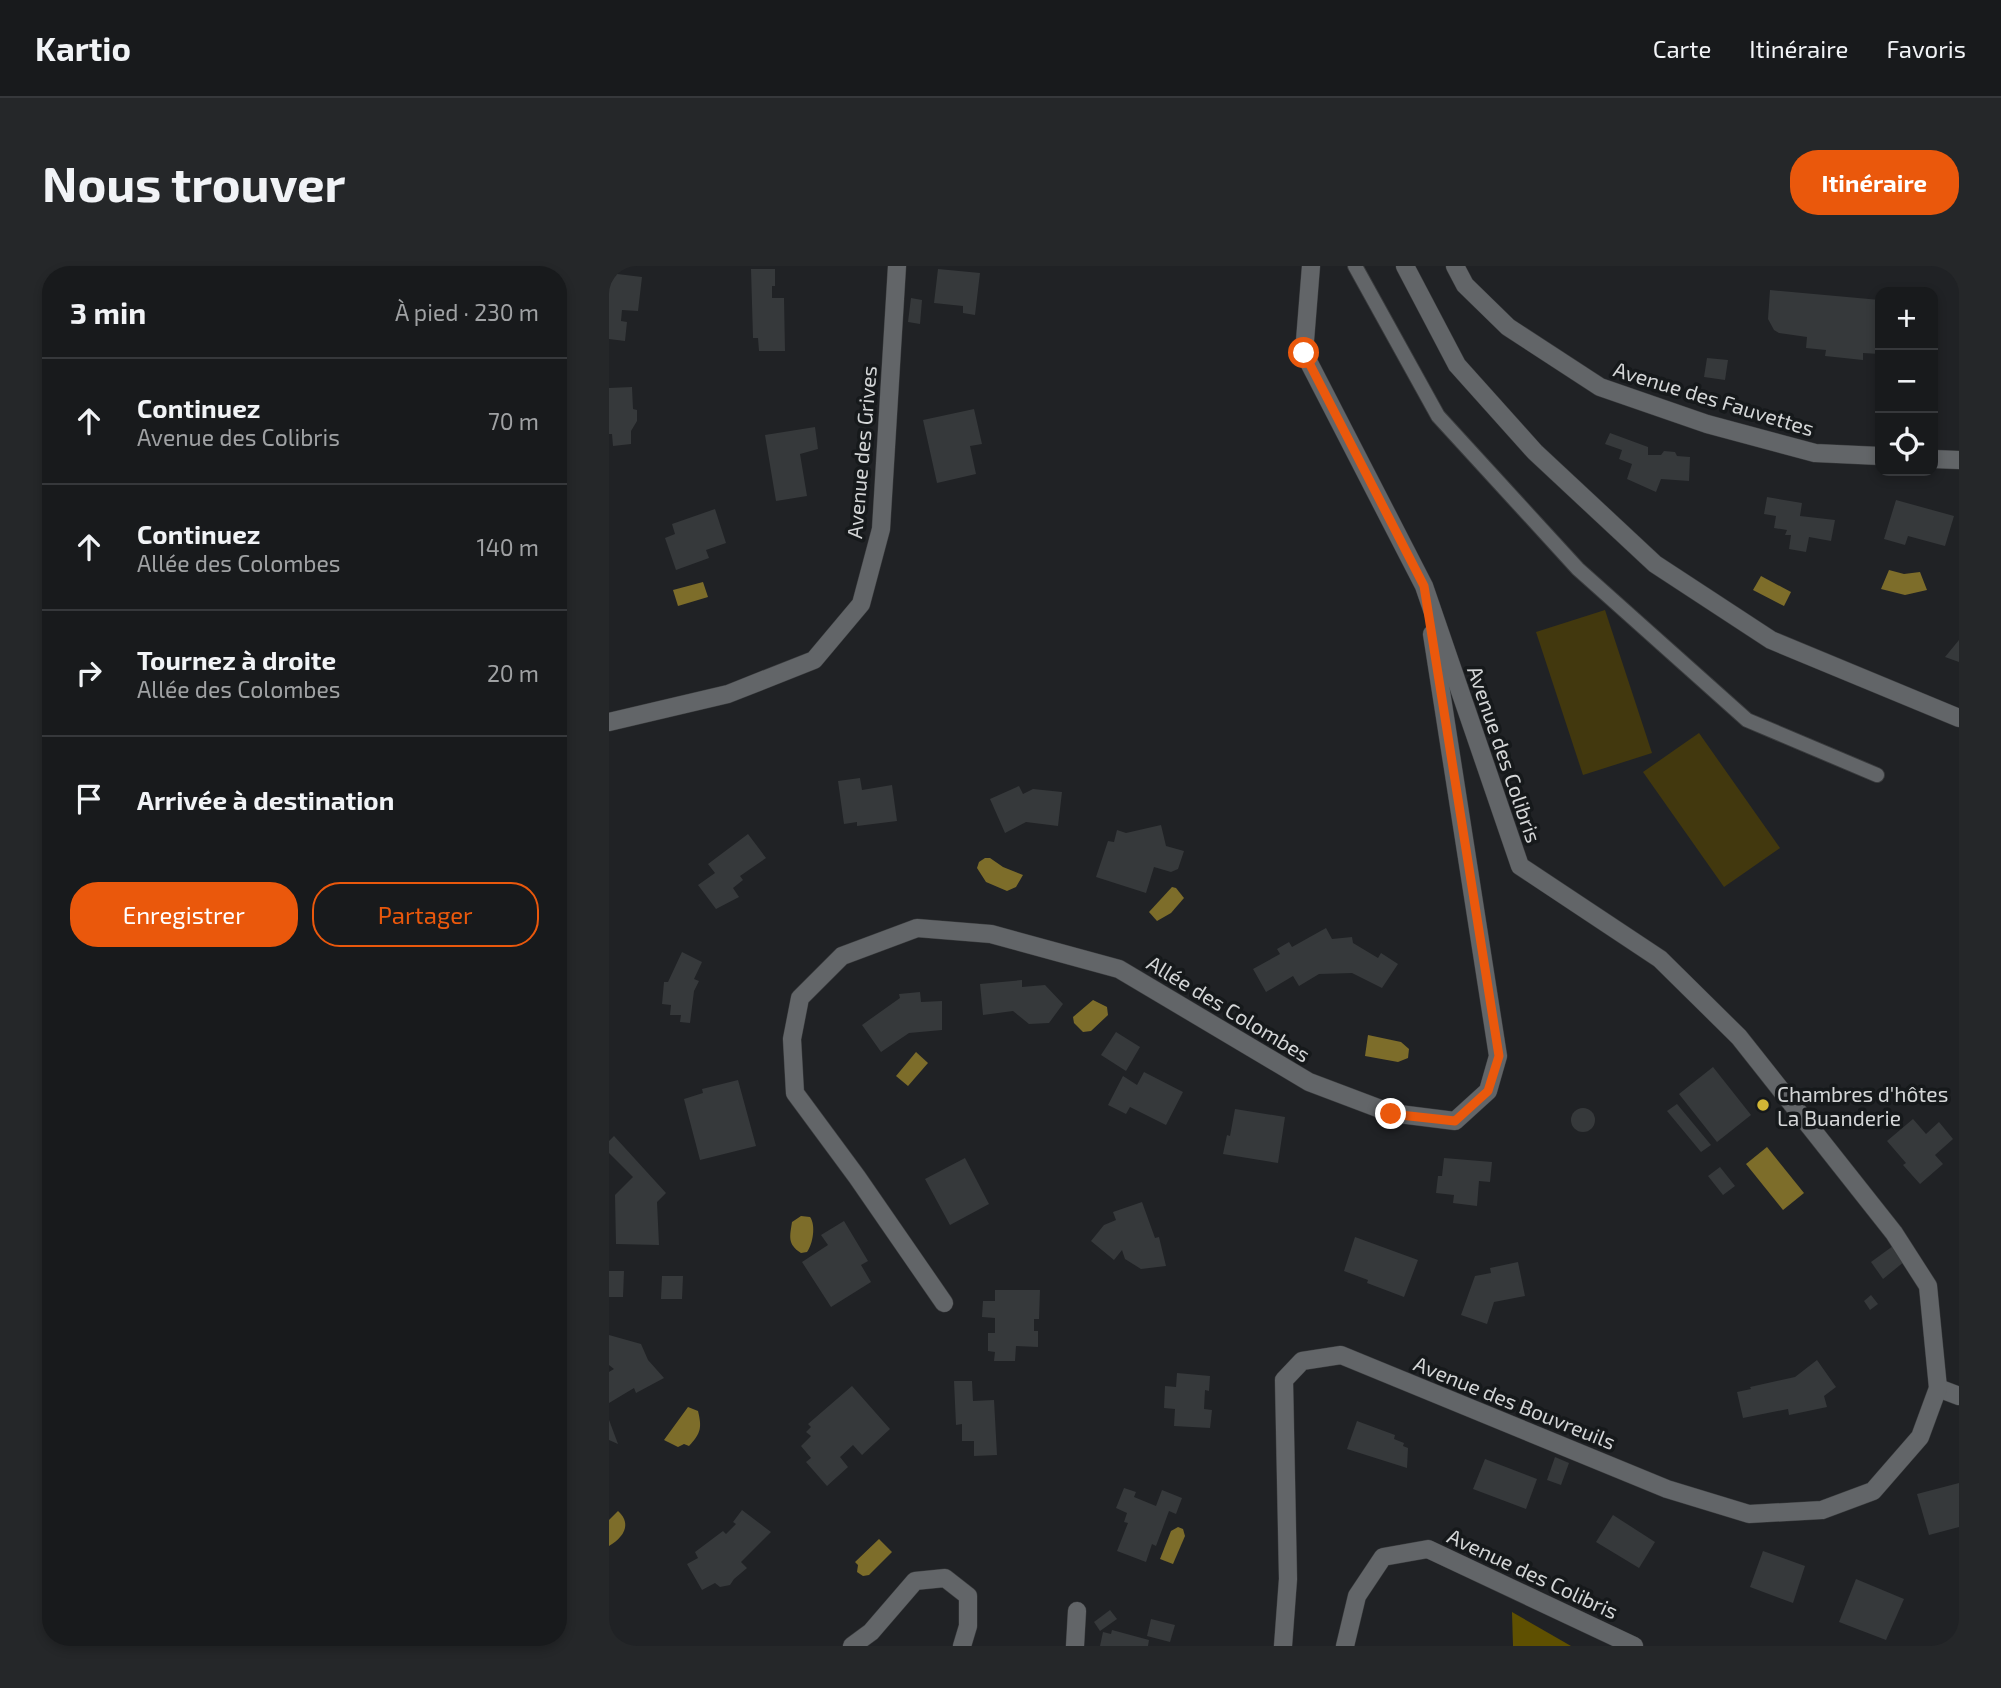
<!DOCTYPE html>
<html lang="fr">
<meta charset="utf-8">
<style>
body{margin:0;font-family:"Exo 2",sans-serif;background:#252729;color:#f1f3f6}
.controls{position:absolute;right:21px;top:21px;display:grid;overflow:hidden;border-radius:14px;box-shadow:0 4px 10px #0003}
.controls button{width:63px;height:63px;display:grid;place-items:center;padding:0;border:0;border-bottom:2px solid #36383b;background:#181a1c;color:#f1f3f6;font:35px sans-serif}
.stop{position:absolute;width:21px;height:21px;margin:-16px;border:5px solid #ea580c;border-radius:50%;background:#fff}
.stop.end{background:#ea580c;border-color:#fff;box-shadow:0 2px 7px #0008}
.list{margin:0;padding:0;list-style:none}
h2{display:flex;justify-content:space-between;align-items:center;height:91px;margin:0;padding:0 28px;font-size:30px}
h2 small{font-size:23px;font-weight:400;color:#9fa1a3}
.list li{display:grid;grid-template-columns:46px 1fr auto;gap:21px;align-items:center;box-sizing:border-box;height:126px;padding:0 28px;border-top:2px solid #36383b}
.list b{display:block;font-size:26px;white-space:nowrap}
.list p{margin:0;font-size:23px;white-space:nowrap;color:#9fa1a3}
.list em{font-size:23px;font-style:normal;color:#9fa1a3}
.actions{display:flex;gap:14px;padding:21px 28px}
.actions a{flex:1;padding:16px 0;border:2px solid #ea580c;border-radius:28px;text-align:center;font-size:24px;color:#ea580c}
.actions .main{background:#ea580c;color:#fff}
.icon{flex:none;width:38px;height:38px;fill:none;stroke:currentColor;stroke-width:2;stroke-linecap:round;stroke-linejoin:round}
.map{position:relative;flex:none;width:1350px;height:1380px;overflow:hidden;border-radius:28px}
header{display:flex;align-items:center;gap:42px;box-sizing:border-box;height:98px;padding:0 35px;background:#181a1c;border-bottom:2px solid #36383b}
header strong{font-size:33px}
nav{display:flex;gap:38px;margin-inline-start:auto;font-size:24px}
.intro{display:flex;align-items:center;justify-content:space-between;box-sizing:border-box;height:168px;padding:0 42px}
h1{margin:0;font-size:49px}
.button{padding:18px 32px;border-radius:28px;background:#ea580c;color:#fff;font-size:24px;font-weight:700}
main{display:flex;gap:42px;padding:0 42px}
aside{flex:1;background:#181a1c;border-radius:28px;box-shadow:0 4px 10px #0003}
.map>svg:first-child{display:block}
</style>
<header>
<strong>Kartio</strong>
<nav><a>Carte</a><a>Itinéraire</a><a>Favoris</a></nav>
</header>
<div class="intro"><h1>Nous trouver</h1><a class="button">Itinéraire</a></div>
<main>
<aside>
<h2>3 min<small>À pied · 230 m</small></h2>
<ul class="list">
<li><svg class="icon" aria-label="ahead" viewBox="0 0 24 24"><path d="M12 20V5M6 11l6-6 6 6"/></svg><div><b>Continuez</b><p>Avenue des Colibris</p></div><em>70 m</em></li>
<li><svg class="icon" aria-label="ahead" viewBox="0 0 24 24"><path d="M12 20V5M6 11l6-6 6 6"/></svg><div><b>Continuez</b><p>Allée des Colombes</p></div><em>140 m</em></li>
<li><svg class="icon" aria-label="right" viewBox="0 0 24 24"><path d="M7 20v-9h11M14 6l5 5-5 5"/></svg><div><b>Tournez à droite</b><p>Allée des Colombes</p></div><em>20 m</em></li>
<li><svg class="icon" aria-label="arrive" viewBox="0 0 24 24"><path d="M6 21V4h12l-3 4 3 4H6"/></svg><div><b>Arrivée à destination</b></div></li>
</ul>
<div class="actions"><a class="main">Enregistrer</a><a>Partager</a></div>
</aside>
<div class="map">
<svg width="1350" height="1380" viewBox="0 0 1350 1380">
<rect width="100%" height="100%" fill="#202225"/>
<g fill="#42380e">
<path d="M 996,344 L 1043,487 L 974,509 L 927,366 Z"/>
<path d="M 1090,467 L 1171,582 L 1115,621 L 1034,506 Z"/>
</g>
<path fill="#5f5001" d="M 903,1346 L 962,1380 L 904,1380 Z"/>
<g fill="#7d6d2a">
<path d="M 1280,304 L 1295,308 L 1311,306 L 1318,324 L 1296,329 L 1272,323 Z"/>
<path d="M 1152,310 L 1182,326 L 1175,340 L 1144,324 Z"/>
<path d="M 94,316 L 99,331 L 69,340 L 64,324 Z"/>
<path d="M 376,592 L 381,592 L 394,601 L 414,609 L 407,621 L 398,625 L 377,616 L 368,602 L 370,596 Z"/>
<path d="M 563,621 L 567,622 L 575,632 L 562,647 L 548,655 L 540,646 Z"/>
<path d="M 484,734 L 498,741 L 499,749 L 482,765 L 474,766 L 465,757 L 464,751 Z"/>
<path d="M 759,769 L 792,776 L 800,783 L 799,792 L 789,796 L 756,790 Z"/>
<path d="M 307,786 L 319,797 L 299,820 L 287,810 Z"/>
<path d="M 1158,881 L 1195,927 L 1174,944 L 1137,898 Z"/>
<path d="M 192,950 L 201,951 C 207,959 204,978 198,986 L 192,987 C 178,978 181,970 183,956 Z"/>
<path d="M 79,1141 L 89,1145 C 93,1162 92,1167 80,1180 L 75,1178 L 69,1181 L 55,1174 Z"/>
<path d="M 9,1245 C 23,1258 15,1271 0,1280 L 0,1254 Z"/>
<path d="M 569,1261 L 574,1263 L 576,1270 L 564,1298 L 551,1293 L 562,1265 Z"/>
<path d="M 270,1273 L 283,1286 L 260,1309 L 254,1310 L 248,1306 L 249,1299 L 246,1296 Z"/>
</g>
<g fill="#36393b">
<path d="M 142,3 L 166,3 L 166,20 L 163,20 L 163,32 L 175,32 L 176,85 L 150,85 L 149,72 L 144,72 Z"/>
<path d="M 329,3 L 371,7 L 366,49 L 354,47 L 354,40 L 325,37 Z"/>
<path d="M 0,7 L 33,11 L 29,45 L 13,44 L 12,55 L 18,56 L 16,75 L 0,73 Z"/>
<path d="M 1161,24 L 1271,34 L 1271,88 L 1254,87 L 1254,94 L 1216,90 L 1217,84 L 1197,82 L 1198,71 L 1170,67 L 1165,64 L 1159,53 Z"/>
<path d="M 302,32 L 313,34 L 311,58 L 299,56 Z"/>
<path d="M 1098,92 L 1119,94 L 1116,114 L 1095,111 Z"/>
<path d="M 23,121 L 24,143 L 28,144 L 28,155 L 22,165 L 22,178 L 4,180 L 3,168 L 0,168 L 0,122 Z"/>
<path d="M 365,143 L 373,178 L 361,180 L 367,208 L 328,217 L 314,154 Z"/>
<path d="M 206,161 L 209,183 L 191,188 L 198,230 L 167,235 L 156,169 Z"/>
<path d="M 1001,167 L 1039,181 L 1039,189 L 1052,189 L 1055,185 L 1066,186 L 1068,190 L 1081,191 L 1080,215 L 1052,213 L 1047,226 L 1018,213 L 1023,198 L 1010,193 L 1013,184 L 996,178 Z"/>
<path d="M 1158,231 L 1193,237 L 1191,250 L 1226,254 L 1222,275 L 1200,271 L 1197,286 L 1180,283 L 1182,269 L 1176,269 L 1178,264 L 1165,262 L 1167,250 L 1155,248 Z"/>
<path d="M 1287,234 L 1345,250 L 1336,280 L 1299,270 L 1296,279 L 1275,273 Z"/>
<path d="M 106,243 L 117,277 L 97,284 L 100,292 L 67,304 L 56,272 L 66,268 L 63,258 Z"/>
<path d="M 1350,374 L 1350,396 L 1336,391 Z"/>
<path d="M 251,512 L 253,524 L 283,519 L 288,555 L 248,560 L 248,556 L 235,558 L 229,515 Z"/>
<path d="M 410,520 L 414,528 L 424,523 L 453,526 L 449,560 L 417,556 L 396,567 L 381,533 Z"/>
<path d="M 552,559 L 557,580 L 575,585 L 569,603 L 562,606 L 545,601 L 537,627 L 487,611 L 499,575 L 505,576 L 508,564 L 517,567 Z"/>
<path d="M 139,568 L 157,592 L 131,610 L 134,614 L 124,622 L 130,631 L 107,643 L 89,619 L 106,607 L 99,598 Z"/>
<path d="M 717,662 L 723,673 L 743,671 L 744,677 L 769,692 L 772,687 L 789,698 L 773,722 L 743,707 L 710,708 L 690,720 L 684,710 L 657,726 L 644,703 L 671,688 L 668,683 L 680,676 L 683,681 Z"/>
<path d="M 73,686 L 93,696 L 85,713 L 90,715 L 85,725 L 81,757 L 71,756 L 72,749 L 61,749 L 62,739 L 53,738 L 55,716 L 59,716 Z"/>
<path d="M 413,714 L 413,721 L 436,719 L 454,738 L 440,757 L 420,758 L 404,745 L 374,749 L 371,718 Z"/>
<path d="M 311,726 L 312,736 L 333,735 L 333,764 L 300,767 L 272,786 L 253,759 L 291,732 L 290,728 Z"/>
<path d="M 507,766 L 531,781 L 517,805 L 492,789 Z"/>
<path d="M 1104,801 L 1142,849 L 1108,876 L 1070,828 Z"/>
<path d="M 535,806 L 574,826 L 557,859 L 521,841 L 517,848 L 499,839 L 514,810 L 528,819 Z"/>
<path d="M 129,814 L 147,880 L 91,894 L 75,833 L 94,827 L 93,823 Z"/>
<path d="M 1068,838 L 1102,879 L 1092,886 L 1058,845 Z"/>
<circle cx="974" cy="854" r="12"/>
<path d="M 626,843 L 676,851 L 669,897 L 614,888 L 618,869 L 621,870 Z"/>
<path d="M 1304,853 L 1317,868 L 1330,856 L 1344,873 L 1326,889 L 1334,898 L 1311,918 L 1294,899 L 1297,897 L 1278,875 Z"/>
<path d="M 5,870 L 57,927 L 48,936 L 50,979 L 7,978 L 6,929 L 24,911 L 0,887 L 0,875 Z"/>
<path d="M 356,892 L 380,938 L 341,959 L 316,913 Z"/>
<path d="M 835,892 L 883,896 L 881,916 L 870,915 L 868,940 L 844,937 L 845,929 L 827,927 L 829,910 L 833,910 Z"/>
<path d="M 1111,901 L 1126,920 L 1114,929 L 1099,910 Z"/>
<path d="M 533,936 L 546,972 L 550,971 L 557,1000 L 532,1003 L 516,993 L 513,984 L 505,994 L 482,975 L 495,959 L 507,954 L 504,946 Z"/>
<path d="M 235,955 L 259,995 L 252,999 L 262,1016 L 222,1041 L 193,996 L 219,979 L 212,969 Z"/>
<path d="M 746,971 L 809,994 L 795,1031 L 758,1017 L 759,1014 L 735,1005 Z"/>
<path d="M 1284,980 L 1296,995 L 1274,1013 L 1262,996 Z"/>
<path d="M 909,996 L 916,1030 L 885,1036 L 878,1058 L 852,1049 L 866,1010 L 882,1007 L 881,1002 Z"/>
<path d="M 0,1005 L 15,1005 L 14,1031 L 0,1031 Z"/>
<path d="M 53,1010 L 74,1010 L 73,1033 L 52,1033 Z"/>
<path d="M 386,1024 L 431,1024 L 430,1053 L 425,1053 L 425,1065 L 429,1065 L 429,1081 L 407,1080 L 406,1095 L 385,1095 L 386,1086 L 379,1085 L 379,1067 L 386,1067 L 386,1052 L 373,1051 L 374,1035 L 386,1035 Z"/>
<path d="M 1262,1029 L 1269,1038 L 1261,1044 L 1255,1035 Z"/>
<path d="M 0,1069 L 32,1078 L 39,1094 L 55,1112 L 27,1127 L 25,1122 L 0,1137 L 0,1106 L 5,1103 L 0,1099 Z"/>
<path d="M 1208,1094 L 1227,1121 L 1215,1130 L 1218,1141 L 1180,1149 L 1179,1143 L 1134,1152 L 1128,1126 L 1142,1123 L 1141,1121 L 1186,1111 Z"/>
<path d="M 568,1107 L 601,1110 L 600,1125 L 596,1124 L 595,1143 L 603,1144 L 601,1162 L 565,1160 L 566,1143 L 555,1142 L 556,1120 L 567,1121 Z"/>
<path d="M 345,1115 L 363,1115 L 364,1135 L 385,1134 L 388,1189 L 365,1190 L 365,1175 L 353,1175 L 353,1158 L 347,1159 Z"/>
<path d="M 243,1120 L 281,1163 L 253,1189 L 244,1179 L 231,1191 L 239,1201 L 218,1220 L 197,1196 L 202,1192 L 192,1180 L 202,1170 L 197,1166 L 202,1161 L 199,1158 Z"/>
<path d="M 0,1154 L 9,1178 L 0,1174 Z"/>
<path d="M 748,1155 L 786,1169 L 785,1173 L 795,1177 L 794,1180 L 799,1182 L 798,1202 L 738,1183 Z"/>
<path d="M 946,1191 L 960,1197 L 952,1219 L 938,1214 Z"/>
<path d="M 876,1193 L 928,1213 L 917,1243 L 864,1223 Z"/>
<path d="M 1350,1217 L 1350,1261 L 1320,1269 L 1308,1228 Z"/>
<path d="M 515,1222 L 527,1226 L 525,1231 L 547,1240 L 553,1224 L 573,1232 L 567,1248 L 560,1245 L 547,1280 L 543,1278 L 537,1296 L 508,1285 L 519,1257 L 515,1256 L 518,1247 L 507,1242 Z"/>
<path d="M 133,1244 L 162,1266 L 132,1296 L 138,1302 L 125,1313 L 121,1319 L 111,1321 L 106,1317 L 93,1324 L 78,1298 L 89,1292 L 86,1286 L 114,1265 L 117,1268 L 127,1258 L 124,1256 Z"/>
<path d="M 1004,1249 L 1046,1276 L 1030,1302 L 987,1276 Z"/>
<path d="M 1154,1285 L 1196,1300 L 1184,1337 L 1141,1321 Z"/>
<path d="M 1247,1313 L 1295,1333 L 1277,1374 L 1230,1356 Z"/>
<path d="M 501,1344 L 508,1353 L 491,1365 L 485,1356 Z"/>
<path d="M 542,1353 L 566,1359 L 561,1376 L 538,1370 Z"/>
<path d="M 503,1364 L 540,1374 L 539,1380 L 491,1380 L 494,1366 L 502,1368 Z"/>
</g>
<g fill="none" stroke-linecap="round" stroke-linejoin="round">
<defs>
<path id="service" d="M 746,0 L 829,150 L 969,303 L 1138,454 L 1268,509"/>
<g id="minor">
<path d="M 796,0 L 848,99 L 926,186 L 1046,298 L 1162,374 L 1350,452"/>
<path d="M 846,0 L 856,19 L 899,61 L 991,121 L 1098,158 L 1206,187 L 1271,190"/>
<path d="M 1324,193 L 1350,194"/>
<path d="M 0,456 L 119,428 L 205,394 L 252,338 L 272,263 L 288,0"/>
<path d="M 335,1037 L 248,911 L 186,827 L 183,773 L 191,732 L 233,690 L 308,662 L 382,668 L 510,703 L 700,816 L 782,847 L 846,855 L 879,825 L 889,790 L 823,368"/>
<path d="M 1329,1122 L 1350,1130"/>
<path d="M 243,1380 L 262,1366 L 306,1315 L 336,1312 L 359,1330 L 359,1360 L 353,1380"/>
<path d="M 466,1380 L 468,1345"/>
<path d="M 674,1380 L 679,1313 L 675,1114 L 693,1095 L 732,1089 L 1058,1223 L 1140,1248 L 1213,1244 L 1264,1225 L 1311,1171 L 1329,1122 L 1319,1020 L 1285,967 L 1130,771 L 1051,693 L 911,600 L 815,320 L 695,87 L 702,0"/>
<path d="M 736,1380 L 748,1330 L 774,1291 L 819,1283 L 1025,1380"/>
</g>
</defs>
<use href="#service" stroke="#3a3c3e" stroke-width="16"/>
<use href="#minor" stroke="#3a3c3e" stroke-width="19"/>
<use href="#service" stroke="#626568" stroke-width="14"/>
<use href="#minor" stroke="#626568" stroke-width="18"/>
</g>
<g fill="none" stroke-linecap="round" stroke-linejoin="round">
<path stroke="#ea580c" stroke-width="9" d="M 695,87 L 815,320 L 890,790 L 879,825 L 846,855 L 782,848"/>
</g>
<circle fill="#d2b635" stroke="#16191b" stroke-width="2.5" cx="1154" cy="839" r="7"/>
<g text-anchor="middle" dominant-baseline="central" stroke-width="7" stroke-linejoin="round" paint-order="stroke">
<g font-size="21" fill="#d4d6d7" stroke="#16191b">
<text transform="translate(1105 132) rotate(17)">Avenue des Fauvettes</text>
<text transform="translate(252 186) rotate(-85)">Avenue des Grives</text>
<text transform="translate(896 488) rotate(71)">Avenue des Colibris</text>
<text transform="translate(620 742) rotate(31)">Allée des Colombes</text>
<text transform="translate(906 1136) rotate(22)">Avenue des Bouvreuils</text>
<text transform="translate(924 1307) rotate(25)">Avenue des Colibris</text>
</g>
<g font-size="21" fill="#d4d6d7" stroke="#16191b" text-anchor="start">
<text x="1168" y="827">Chambres d'hôtes<tspan x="1168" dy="24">La Buanderie</tspan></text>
</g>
</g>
</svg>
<div class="controls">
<button>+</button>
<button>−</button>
<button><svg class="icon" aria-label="locate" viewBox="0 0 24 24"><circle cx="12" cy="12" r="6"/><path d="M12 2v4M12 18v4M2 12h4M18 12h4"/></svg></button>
</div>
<div class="stop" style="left:695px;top:87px"></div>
<div class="stop end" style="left:782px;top:848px"></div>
</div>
</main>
